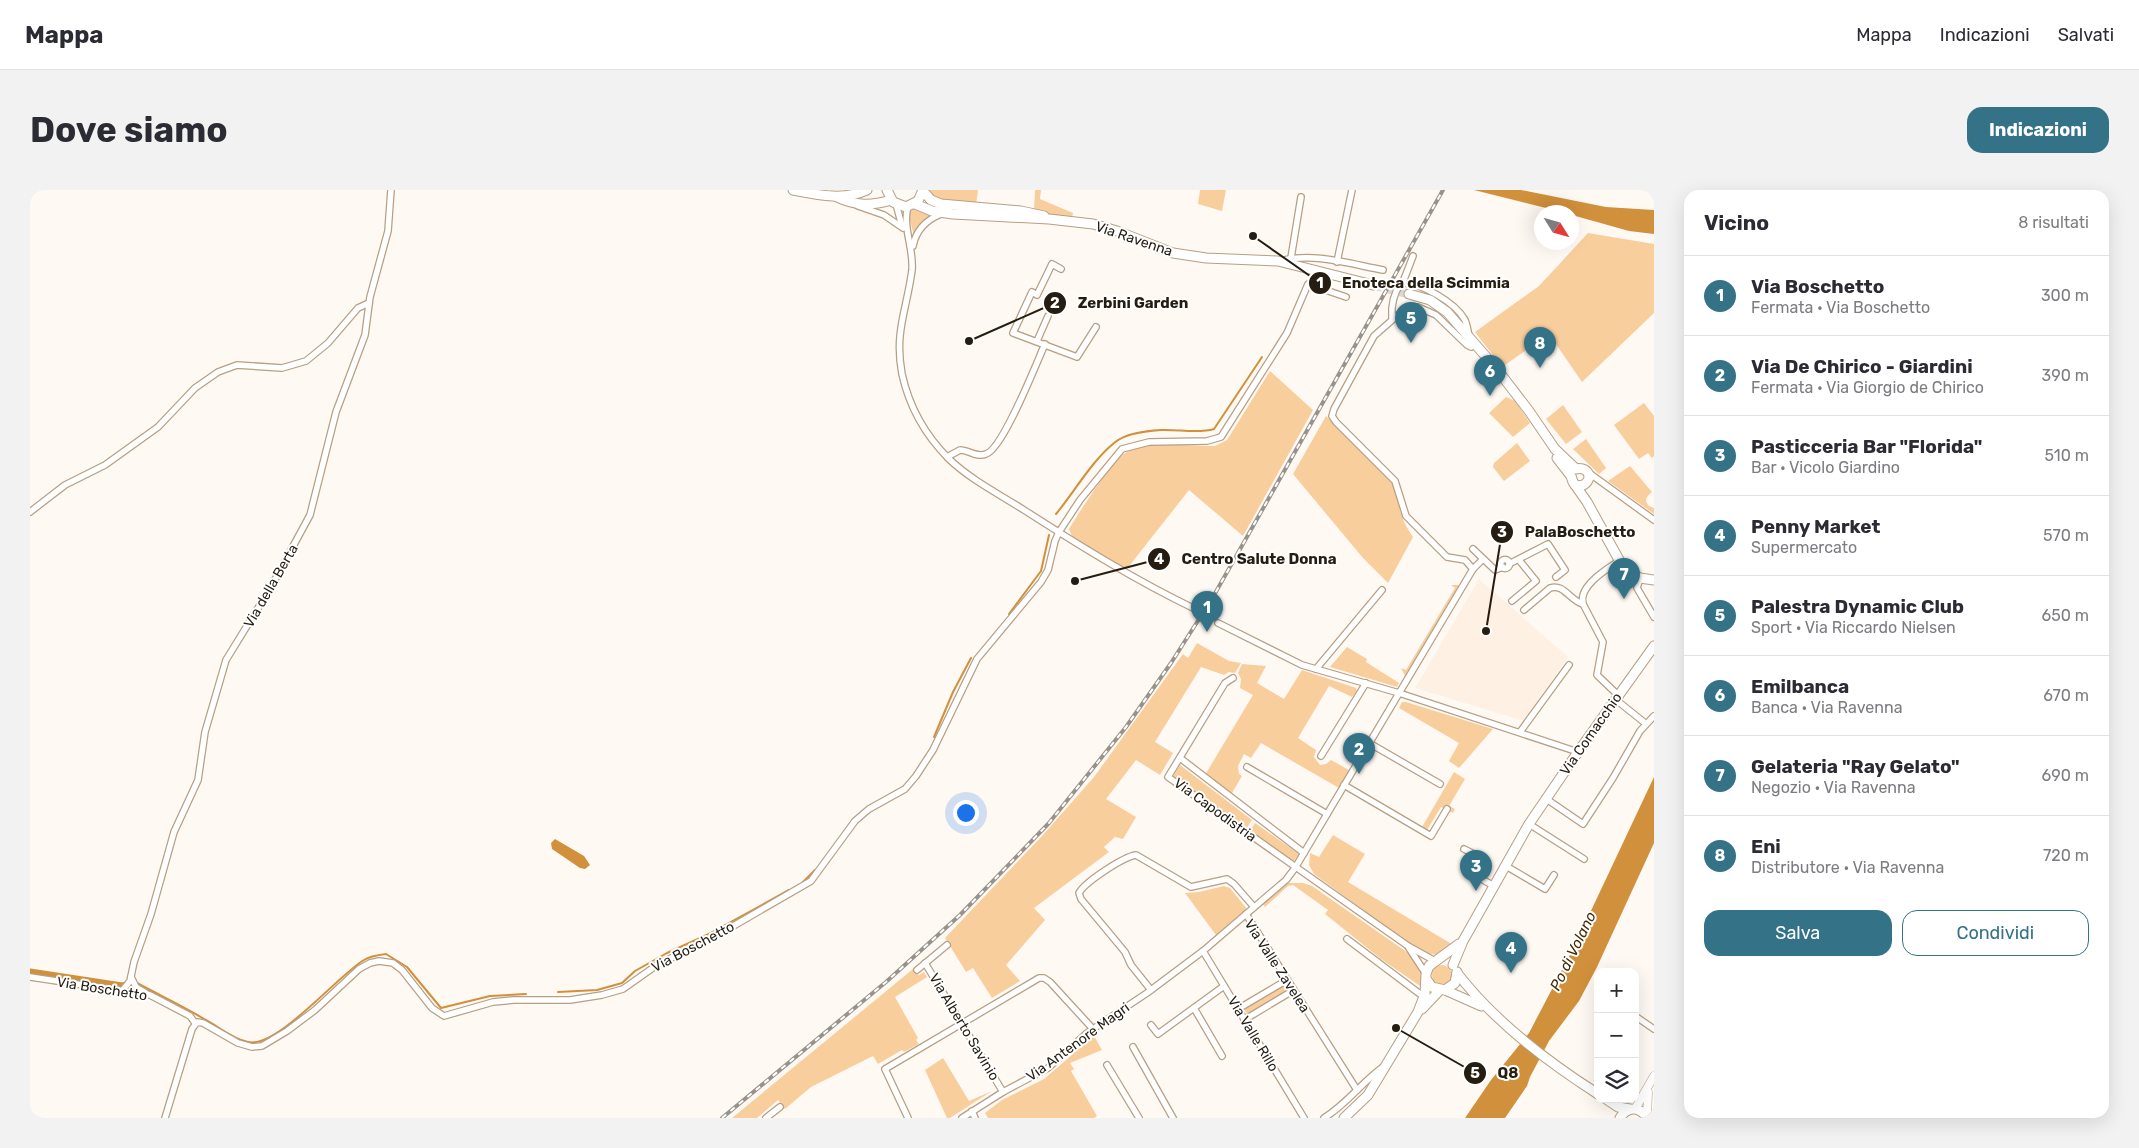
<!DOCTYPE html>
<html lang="it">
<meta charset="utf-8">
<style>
body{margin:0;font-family:Rubik,sans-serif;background:#f2f2f3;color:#2b2b33}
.controls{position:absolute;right:15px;bottom:15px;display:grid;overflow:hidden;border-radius:10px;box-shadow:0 5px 20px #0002}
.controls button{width:45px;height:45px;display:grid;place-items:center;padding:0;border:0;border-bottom:1px solid #e1e1e2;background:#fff;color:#2b2b33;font:25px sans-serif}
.compass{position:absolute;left:1504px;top:15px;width:45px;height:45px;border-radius:50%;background:#fff;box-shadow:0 5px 20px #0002;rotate:127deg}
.you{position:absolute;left:935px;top:622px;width:18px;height:18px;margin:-12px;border:4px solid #fff;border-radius:50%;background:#1a73e8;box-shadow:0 0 0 8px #1a73e833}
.badge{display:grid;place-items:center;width:32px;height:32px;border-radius:50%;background:#347288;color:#fff;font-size:16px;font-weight:700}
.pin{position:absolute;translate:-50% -41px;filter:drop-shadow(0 1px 2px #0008)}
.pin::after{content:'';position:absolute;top:26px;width:18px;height:15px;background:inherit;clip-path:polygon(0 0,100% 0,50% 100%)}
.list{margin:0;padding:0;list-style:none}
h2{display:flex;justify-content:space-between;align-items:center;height:65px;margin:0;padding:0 20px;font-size:21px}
h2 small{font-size:16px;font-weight:400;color:#7c7c81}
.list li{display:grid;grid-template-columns:32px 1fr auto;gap:15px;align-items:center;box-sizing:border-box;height:80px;padding:0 20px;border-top:1px solid #e1e1e2}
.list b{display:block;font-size:19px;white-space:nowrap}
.list p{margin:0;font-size:16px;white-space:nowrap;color:#7c7c81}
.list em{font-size:16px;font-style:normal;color:#7c7c81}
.actions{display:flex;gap:10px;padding:15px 20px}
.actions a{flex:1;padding:11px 0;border:1px solid #347288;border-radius:15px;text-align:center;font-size:18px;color:#347288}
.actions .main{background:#347288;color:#fff}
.icon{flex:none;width:28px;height:28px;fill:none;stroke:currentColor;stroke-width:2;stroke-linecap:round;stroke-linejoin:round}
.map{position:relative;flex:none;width:1624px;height:928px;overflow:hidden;border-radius:15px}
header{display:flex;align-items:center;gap:30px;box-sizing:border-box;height:70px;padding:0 25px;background:#fff;border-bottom:1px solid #e1e1e2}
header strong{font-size:24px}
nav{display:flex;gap:28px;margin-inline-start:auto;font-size:18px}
.intro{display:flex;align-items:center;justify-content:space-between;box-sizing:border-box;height:120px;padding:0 30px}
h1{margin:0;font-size:35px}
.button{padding:12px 22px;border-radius:15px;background:#347288;color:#fff;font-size:18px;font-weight:700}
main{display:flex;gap:30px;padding:0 30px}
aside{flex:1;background:#fff;border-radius:15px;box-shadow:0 5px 20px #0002}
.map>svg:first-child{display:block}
</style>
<header>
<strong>Mappa</strong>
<nav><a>Mappa</a><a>Indicazioni</a><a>Salvati</a></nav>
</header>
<div class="intro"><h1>Dove siamo</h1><a class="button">Indicazioni</a></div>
<main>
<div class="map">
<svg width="1624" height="928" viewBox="0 0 1624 928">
<rect width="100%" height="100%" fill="#fff9f4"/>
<path fill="#fef1e3" d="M 1449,389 L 1538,467 L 1494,531 L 1385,498 Z"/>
<g fill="#f9ce9d">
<path d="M 898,0 L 948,0 L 946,15 L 907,10 Z"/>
<path d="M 1005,0 L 1011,0 L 1010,9 L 1043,23 L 1042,28 L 1019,27 L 1018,23 L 1004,20 Z"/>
<path d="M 1170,0 L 1196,0 L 1192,21 L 1168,14 Z"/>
<path d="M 885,18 L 904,24 L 898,28 L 884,46 L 878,23 Z"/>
<path d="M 1558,43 L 1624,54 L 1624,123 L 1552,192 L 1519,144 L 1472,177 L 1445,142 L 1509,96 Z"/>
<path d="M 1240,181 L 1283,220 L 1213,346 L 1159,300 L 1096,380 L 1042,346 L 1039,339 C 1048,324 1083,269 1097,262 C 1123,249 1157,257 1185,256 L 1197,250 Z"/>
<path d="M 1476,207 L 1485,211 L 1500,233 L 1483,247 L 1459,223 Z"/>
<path d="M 1614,213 L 1624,226 L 1624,266 L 1622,268 L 1618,263 L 1609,269 L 1584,235 Z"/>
<path d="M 1533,215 L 1552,242 L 1536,254 L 1516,229 Z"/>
<path d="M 1296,226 C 1314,244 1349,272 1362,293 C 1367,301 1367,307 1369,315 C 1371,327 1376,337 1383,347 L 1358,393 L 1333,368 L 1263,284 Z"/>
<path d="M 1556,249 L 1576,278 L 1569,284 L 1543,259 Z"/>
<path d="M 1487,253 L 1500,271 L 1474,291 L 1463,277 L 1464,273 Z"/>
<path d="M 1600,276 L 1622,302 C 1616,306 1614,311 1619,316 L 1624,318 L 1624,324 L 1578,291 Z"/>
<path d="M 1421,395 L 1430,395 L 1375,486 L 1371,478 L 1376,480 L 1425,398 Z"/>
<path d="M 1167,453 L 1199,471 L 1211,473 L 1205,483 L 1199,482 L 1194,485 L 1171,477 L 1125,552 L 1143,563 L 1130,585 L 1106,570 L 1076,609 L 1106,627 L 1093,649 L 1085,647 L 1074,657 L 1079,662 L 1004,718 L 1015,730 L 976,775 L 990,791 L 962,808 L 943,778 L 936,782 L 915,748 L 1012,646 L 1064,587 L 1153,464 L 1158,468 Z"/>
<path d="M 1317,457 L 1337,469 L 1336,472 L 1369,493 L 1367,497 L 1300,477 Z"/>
<path d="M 1212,474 L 1236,476 L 1227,493 L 1254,509 L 1272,480 L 1326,498 L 1327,501 L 1322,507 L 1299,496 L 1268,548 L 1286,560 L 1284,567 L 1290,575 L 1296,574 L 1301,570 L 1319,580 L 1309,598 L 1231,553 L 1221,568 L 1214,564 L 1208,576 L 1209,584 L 1212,586 L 1202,603 L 1175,585 L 1223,505 L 1210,498 L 1211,489 L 1208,483 Z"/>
<path d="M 1372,512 L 1376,512 L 1463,539 L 1429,578 L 1419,571 L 1429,553 L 1369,518 Z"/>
<path d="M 1150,575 L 1222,630 L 1216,639 L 1143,587 Z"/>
<path d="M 1424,582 L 1435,589 L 1419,616 L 1425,619 L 1423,623 L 1411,617 L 1397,640 L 1392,637 Z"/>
<path d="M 1225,633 L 1269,664 L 1264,671 L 1219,642 Z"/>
<path d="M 1303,645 L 1335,664 L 1318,692 L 1425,756 C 1409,765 1405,768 1387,759 L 1284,684 L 1279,675 L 1280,663 L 1289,667 Z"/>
<path d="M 1258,693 L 1273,693 L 1282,696 L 1381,765 L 1391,782 L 1393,798 L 1351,769 L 1295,724 L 1298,720 L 1263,695 L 1258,696 L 1235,717 L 1233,714 Z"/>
<path d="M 1194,696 L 1200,698 L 1217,719 L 1186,745 L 1155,703 L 1169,702 Z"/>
<circle cx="1412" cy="785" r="10"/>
<path d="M 883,779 L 889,785 L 894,782 L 897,787 L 865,807 L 888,848 L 886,850 L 889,854 L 874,862 L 872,860 L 848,874 L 843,866 L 781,897 L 755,919 L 748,910 L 727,928 L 702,928 Z"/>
<path d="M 1255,795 L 1258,800 L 1217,824 L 1214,819 Z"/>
<path d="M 1064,846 L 1072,860 L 1040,873 L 1044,879 L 1041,881 L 1067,926 L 1064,928 L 958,928 L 955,923 L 972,910 L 1014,889 Z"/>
<path d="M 913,868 L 939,911 L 962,901 L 920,928 L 917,928 L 895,880 Z"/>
</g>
<g fill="#d1903b">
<path d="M 1444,0 L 1491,0 L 1576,17 L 1624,20 L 1624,44 L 1599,41 L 1542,25 L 1542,22 L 1532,22 Z"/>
<path d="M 1624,587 L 1624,653 L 1567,777 L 1549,811 L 1519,851 L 1500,887 L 1497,896 L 1475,928 L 1435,928 L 1461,890 L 1499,843 L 1543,759 Z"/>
<path d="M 525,649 L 554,666 L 560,675 L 555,679 L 550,678 L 522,659 L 521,653 Z"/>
</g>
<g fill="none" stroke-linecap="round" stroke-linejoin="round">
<g stroke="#d1903b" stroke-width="2">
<path d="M 1026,324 C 1045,301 1061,272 1084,253 C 1095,243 1116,241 1131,240 C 1148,239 1168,244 1184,239 L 1232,167"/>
<path d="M 979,424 L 1011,381 L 1019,345"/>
<path d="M 904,547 L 923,502 L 941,468"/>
<path d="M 772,693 L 785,680"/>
<path d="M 107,793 C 129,805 153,816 174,829 C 188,836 202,849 218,852 C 247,859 308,785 334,770 C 340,766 348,765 356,764 L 377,777 L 411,818 L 460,806 L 496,804"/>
<path d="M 528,802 L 567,800 L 592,793 L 605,781 L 637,763 L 681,743 L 759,700"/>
</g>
<path stroke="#d1903b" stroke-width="7" d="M 0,782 L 92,796 L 97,795"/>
<path stroke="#ded8d2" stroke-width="9" stroke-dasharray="9 4.5" stroke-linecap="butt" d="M 1343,95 L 1379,104"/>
<defs>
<g id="minor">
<path d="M 866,14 L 872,36"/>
<path d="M 828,16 L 854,25 L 873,38"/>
<path d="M 878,16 C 872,37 884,58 882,80 C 877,119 864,142 872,184 C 879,216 896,246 919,269 C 941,290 969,304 994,320 C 1050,356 1105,390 1165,419"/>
<path d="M 883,56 C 886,40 896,30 911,24"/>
<path d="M 1261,68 L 1271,7"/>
<path d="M 1250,71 C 1284,62 1320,74 1353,80"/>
<path d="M 1307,72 L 1322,0"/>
<path d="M 1031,79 L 1022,74 L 1007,105 L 1002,102 L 983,143 L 1047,167 L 1066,137"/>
<path d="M 1373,92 L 1383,66"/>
<path d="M 1362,128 C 1361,116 1364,103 1371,93 C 1390,92 1425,112 1435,130 C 1437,135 1438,141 1439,146"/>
<path d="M 1007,151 L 1018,126"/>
<path d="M 917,267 L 930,260 C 939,260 946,268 956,264 C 973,259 1006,174 1015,154"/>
<path d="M 1559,283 L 1624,330"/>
<path d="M 0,322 L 35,295 L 75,275 L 128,237 L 165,198 L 188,182 L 207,175 L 252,178 L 276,171 L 298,153 L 328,118 L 339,113"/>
<path d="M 1443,359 L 1465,380 L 1473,377"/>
<circle cx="1475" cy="374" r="4.5"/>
<path d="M 1479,374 L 1518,354 L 1535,380 L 1526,387"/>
<path d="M 1443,379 L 1435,370 L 1417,367 L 1376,326 L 1365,291 L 1306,232 L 1302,226 L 1304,219 L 1344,146 L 1377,117 L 1388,117 L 1406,125 L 1437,155 L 1441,157 L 1445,154"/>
<path d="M 1610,388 L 1607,398 L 1624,427"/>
<path d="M 1482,411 L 1506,391 L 1489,370"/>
<path d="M 1553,414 C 1548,396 1577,379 1589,371"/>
<path d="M 1494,420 L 1520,398 C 1534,393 1540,411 1553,414 L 1573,452 L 1567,485 L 1588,505"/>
<path d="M 1188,433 L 1272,475 L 1369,503 L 1548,562"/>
<path d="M 1286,479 L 1352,400"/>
<path d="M 1203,488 L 1195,493 L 1138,587 L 1378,756 L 1405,771"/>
<path d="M 1585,509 L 1615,533"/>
<path d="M 1490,542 L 1539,475"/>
<path d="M 1339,553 L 1410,594"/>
<path d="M 1291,566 L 1336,493"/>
<path d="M 1150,568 L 1274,663"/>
<path d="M 1217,577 L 1297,624"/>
<path d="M 1314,595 L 1401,646 L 1417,619"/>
<path d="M 1515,608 L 1553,634 L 1583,588 L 1610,541 L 1624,526"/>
<path d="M 1499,634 L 1554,669"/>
<path d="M 1434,659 L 1454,669 L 1448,687 L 1464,696"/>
<path d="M 1476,676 L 1515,699 L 1524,685"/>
<path d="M 1216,724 L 1327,900"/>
<path d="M 1317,749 L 1394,807"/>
<path d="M 1379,758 L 1396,784"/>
<path d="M 1173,761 L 1274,928"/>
<path d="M 895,773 L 973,902"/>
<path d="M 887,780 L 917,755"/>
<path d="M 0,787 L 120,805 L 160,826 L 165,833"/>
<path d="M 101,787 L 106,797 L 116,803"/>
<path d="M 1121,800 L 1101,775 L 1095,762 L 1051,709 L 1049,703 C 1055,692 1093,667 1106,665 L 1161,697 L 1197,689 L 1204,694 L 1224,717"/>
<path d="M 92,801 L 100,791 L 104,772 L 121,724 L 144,642 L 168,590 L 175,542 L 196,470 L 241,397 L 280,325 L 306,222 L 335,145 L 340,107 L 358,41 L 361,0"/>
<path d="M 1164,818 L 1192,866"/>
<path d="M 1208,819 L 1257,790"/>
<path d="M 1605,826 L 1624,839"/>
<path d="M 1214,830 L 1264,800"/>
<path d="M 1121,835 L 1128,844 L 1194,796"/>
<path d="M 1103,857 L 1143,928"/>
<path d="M 1077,875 L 1109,928"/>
<path d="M 942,921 L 945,928"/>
<path d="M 135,928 L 162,839 L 167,832 L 173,833 L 208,853 L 222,857 L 232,856 L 257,841 L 285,820 L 329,779 L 340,773 L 349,771 L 363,773 L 372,780 L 402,818 L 414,826 L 463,812 L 484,810 L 540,810 L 572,805 L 593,799 L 627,775 L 693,742 L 781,691 L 825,631 L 839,619 L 875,599 L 886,586 L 903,560 L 947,469 L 1011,392 L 1018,380 L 1025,351 L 1029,342 L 1050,310 L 1092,259 L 1119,252 L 1177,251 L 1191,247 L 1257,143 L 1278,94 L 1316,107"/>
<path d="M 736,928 L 750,917"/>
<path d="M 878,928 L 855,879 L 1009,788 L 1014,788 L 1020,792 L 1063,839"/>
<path d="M 932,928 L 973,902 L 1018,878 L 1057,843 L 1117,803 L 1173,761 L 1256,690 L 1265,678 L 1443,379 L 1453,369"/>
<path d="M 1294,928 C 1317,914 1331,893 1353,877"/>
</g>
<g id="tertiary">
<path d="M 1605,919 L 1624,886"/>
<path d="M 1617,928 L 1618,902"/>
</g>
<g id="secondary">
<path d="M 893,1 L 901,10 L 911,14 L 991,21 L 1014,26"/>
<path d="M 885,14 L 902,21 L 923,24 L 1019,29 L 1063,34 L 1087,41 L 1143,63 L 1176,68 L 1248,71 L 1343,95"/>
<path d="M 1379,104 L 1400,110 L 1417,122 L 1466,178 L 1499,221 L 1525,259 L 1546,279 C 1560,276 1564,291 1551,296 L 1545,295"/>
<path d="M 1527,268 L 1541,286 L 1543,292 L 1557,312 L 1593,377 L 1610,388 L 1624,390"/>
<path d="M 1423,775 L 1433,751 L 1499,634 L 1548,562 L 1624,456"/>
<path d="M 1427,783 C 1465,832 1516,871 1568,904"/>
<path d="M 1397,790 L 1402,797 L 1415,800 L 1425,793 L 1427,782"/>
<path d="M 1415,800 L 1451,816"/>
<path d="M 1392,819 L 1410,800"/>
<path d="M 1576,909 L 1588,917 L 1600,919"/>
<path d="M 1314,928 L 1338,905 L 1388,822 L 1395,804 L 1396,784 L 1399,776 L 1429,754"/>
<path d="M 1590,928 C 1597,916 1610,916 1617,928"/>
</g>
<g id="primary">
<path d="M 763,0 C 788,5 813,11 837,0"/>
<path d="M 857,0 L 863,12 L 876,17 L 888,11 L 893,0"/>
<path d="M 807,7 C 826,16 841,16 861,10"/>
</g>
</defs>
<use href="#minor" stroke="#b79f84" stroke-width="8"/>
<use href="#tertiary" stroke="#b79f84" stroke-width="9"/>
<use href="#secondary" stroke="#b79f84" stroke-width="11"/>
<use href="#primary" stroke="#b79f84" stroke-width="11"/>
<use href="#minor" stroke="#fff" stroke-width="5.5"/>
<use href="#tertiary" stroke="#fff" stroke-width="8"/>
<use href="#secondary" stroke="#fff" stroke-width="9"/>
<use href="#primary" stroke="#fff" stroke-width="9"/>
<defs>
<path id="rail" d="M 692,928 L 856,792 L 930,725 L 1019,633 L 1096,537 L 1141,473 L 1183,407 L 1413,0"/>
</defs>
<use href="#rail" stroke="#99928a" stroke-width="4"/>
<use href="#rail" stroke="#fff" stroke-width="2" stroke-dasharray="5.5" stroke-linecap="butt"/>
</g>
<g text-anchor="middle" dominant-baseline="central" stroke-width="4" stroke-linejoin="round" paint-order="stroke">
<g font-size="14" fill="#261d12" stroke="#fff">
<text transform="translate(1104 49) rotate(19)">Via Ravenna</text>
<text transform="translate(241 396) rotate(-60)">Via della Berta</text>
<text transform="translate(1561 544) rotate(-55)">Via Comacchio</text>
<text transform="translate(1185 620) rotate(36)">Via Capodistria</text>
<text transform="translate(663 757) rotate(-28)">Via Boschetto</text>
<text transform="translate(1247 776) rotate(57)">Via Valle Zavelea</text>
<text transform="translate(72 799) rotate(9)">Via Boschetto</text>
<text transform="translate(934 837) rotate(59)">Via Alberto Savinio</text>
<text transform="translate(1223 844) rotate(59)">Via Valle Rillo</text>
<text transform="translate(1048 852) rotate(-36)">Via Antenore Magri</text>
</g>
<g font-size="15" font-style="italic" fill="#442a05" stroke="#fff">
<text transform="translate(1543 761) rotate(-64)">Po di Volano</text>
</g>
</g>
<path fill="none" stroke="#261d12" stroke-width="2" d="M1223 46L1290 93M939 151L1025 113M1456 441L1472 342M1045 391L1129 369M1366 838L1445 883"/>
<g fill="#261d12" stroke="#fff" stroke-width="2">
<circle cx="1223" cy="46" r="5"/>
<circle cx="939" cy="151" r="5"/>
<circle cx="1456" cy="441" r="5"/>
<circle cx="1045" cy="391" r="5"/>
<circle cx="1366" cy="838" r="5"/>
<circle cx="1290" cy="93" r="12"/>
<circle cx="1025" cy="113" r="12"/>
<circle cx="1472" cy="342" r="12"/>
<circle cx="1129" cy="369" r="12"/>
<circle cx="1445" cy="883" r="12"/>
</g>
<g font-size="15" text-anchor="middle" font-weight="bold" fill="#fff">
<text x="1290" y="98">1</text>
<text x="1025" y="118">2</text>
<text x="1472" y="347">3</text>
<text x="1129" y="374">4</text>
<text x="1445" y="888">5</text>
</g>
<g font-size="15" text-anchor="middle" font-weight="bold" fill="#261d12" stroke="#fff" stroke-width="4" stroke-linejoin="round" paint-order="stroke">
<text x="1396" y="98">Enoteca della Scimmia</text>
<text x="1103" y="118">Zerbini Garden</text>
<text x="1550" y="347">PalaBoschetto</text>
<text x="1229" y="374">Centro Salute Donna</text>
<text x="1478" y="888">Q8</text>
</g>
</svg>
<div class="controls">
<button>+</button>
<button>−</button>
<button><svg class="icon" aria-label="layers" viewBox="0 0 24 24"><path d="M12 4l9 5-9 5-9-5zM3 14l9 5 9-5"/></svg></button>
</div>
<svg class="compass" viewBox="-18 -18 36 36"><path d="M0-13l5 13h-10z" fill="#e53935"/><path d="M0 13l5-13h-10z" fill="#7c7c81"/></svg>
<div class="you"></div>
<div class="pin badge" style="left:1177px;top:442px">1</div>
<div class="pin badge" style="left:1329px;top:584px">2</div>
<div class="pin badge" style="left:1446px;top:701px">3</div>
<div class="pin badge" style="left:1481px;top:783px">4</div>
<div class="pin badge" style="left:1381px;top:153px">5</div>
<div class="pin badge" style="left:1460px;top:206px">6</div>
<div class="pin badge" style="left:1594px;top:409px">7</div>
<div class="pin badge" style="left:1510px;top:178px">8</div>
</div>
<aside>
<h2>Vicino<small>8 risultati</small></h2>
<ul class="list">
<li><span class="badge">1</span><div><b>Via Boschetto</b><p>Fermata · Via Boschetto</p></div><em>300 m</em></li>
<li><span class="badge">2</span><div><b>Via De Chirico - Giardini</b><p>Fermata · Via Giorgio de Chirico</p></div><em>390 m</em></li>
<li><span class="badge">3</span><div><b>Pasticceria Bar &quot;Florida&quot;</b><p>Bar · Vicolo Giardino</p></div><em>510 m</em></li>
<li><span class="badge">4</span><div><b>Penny Market</b><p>Supermercato</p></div><em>570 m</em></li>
<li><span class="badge">5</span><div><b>Palestra Dynamic Club</b><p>Sport · Via Riccardo Nielsen</p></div><em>650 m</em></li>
<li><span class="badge">6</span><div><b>Emilbanca</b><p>Banca · Via Ravenna</p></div><em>670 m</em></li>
<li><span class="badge">7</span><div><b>Gelateria &quot;Ray Gelato&quot;</b><p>Negozio · Via Ravenna</p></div><em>690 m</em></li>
<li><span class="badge">8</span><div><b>Eni</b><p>Distributore · Via Ravenna</p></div><em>720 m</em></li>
</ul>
<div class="actions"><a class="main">Salva</a><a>Condividi</a></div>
</aside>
</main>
